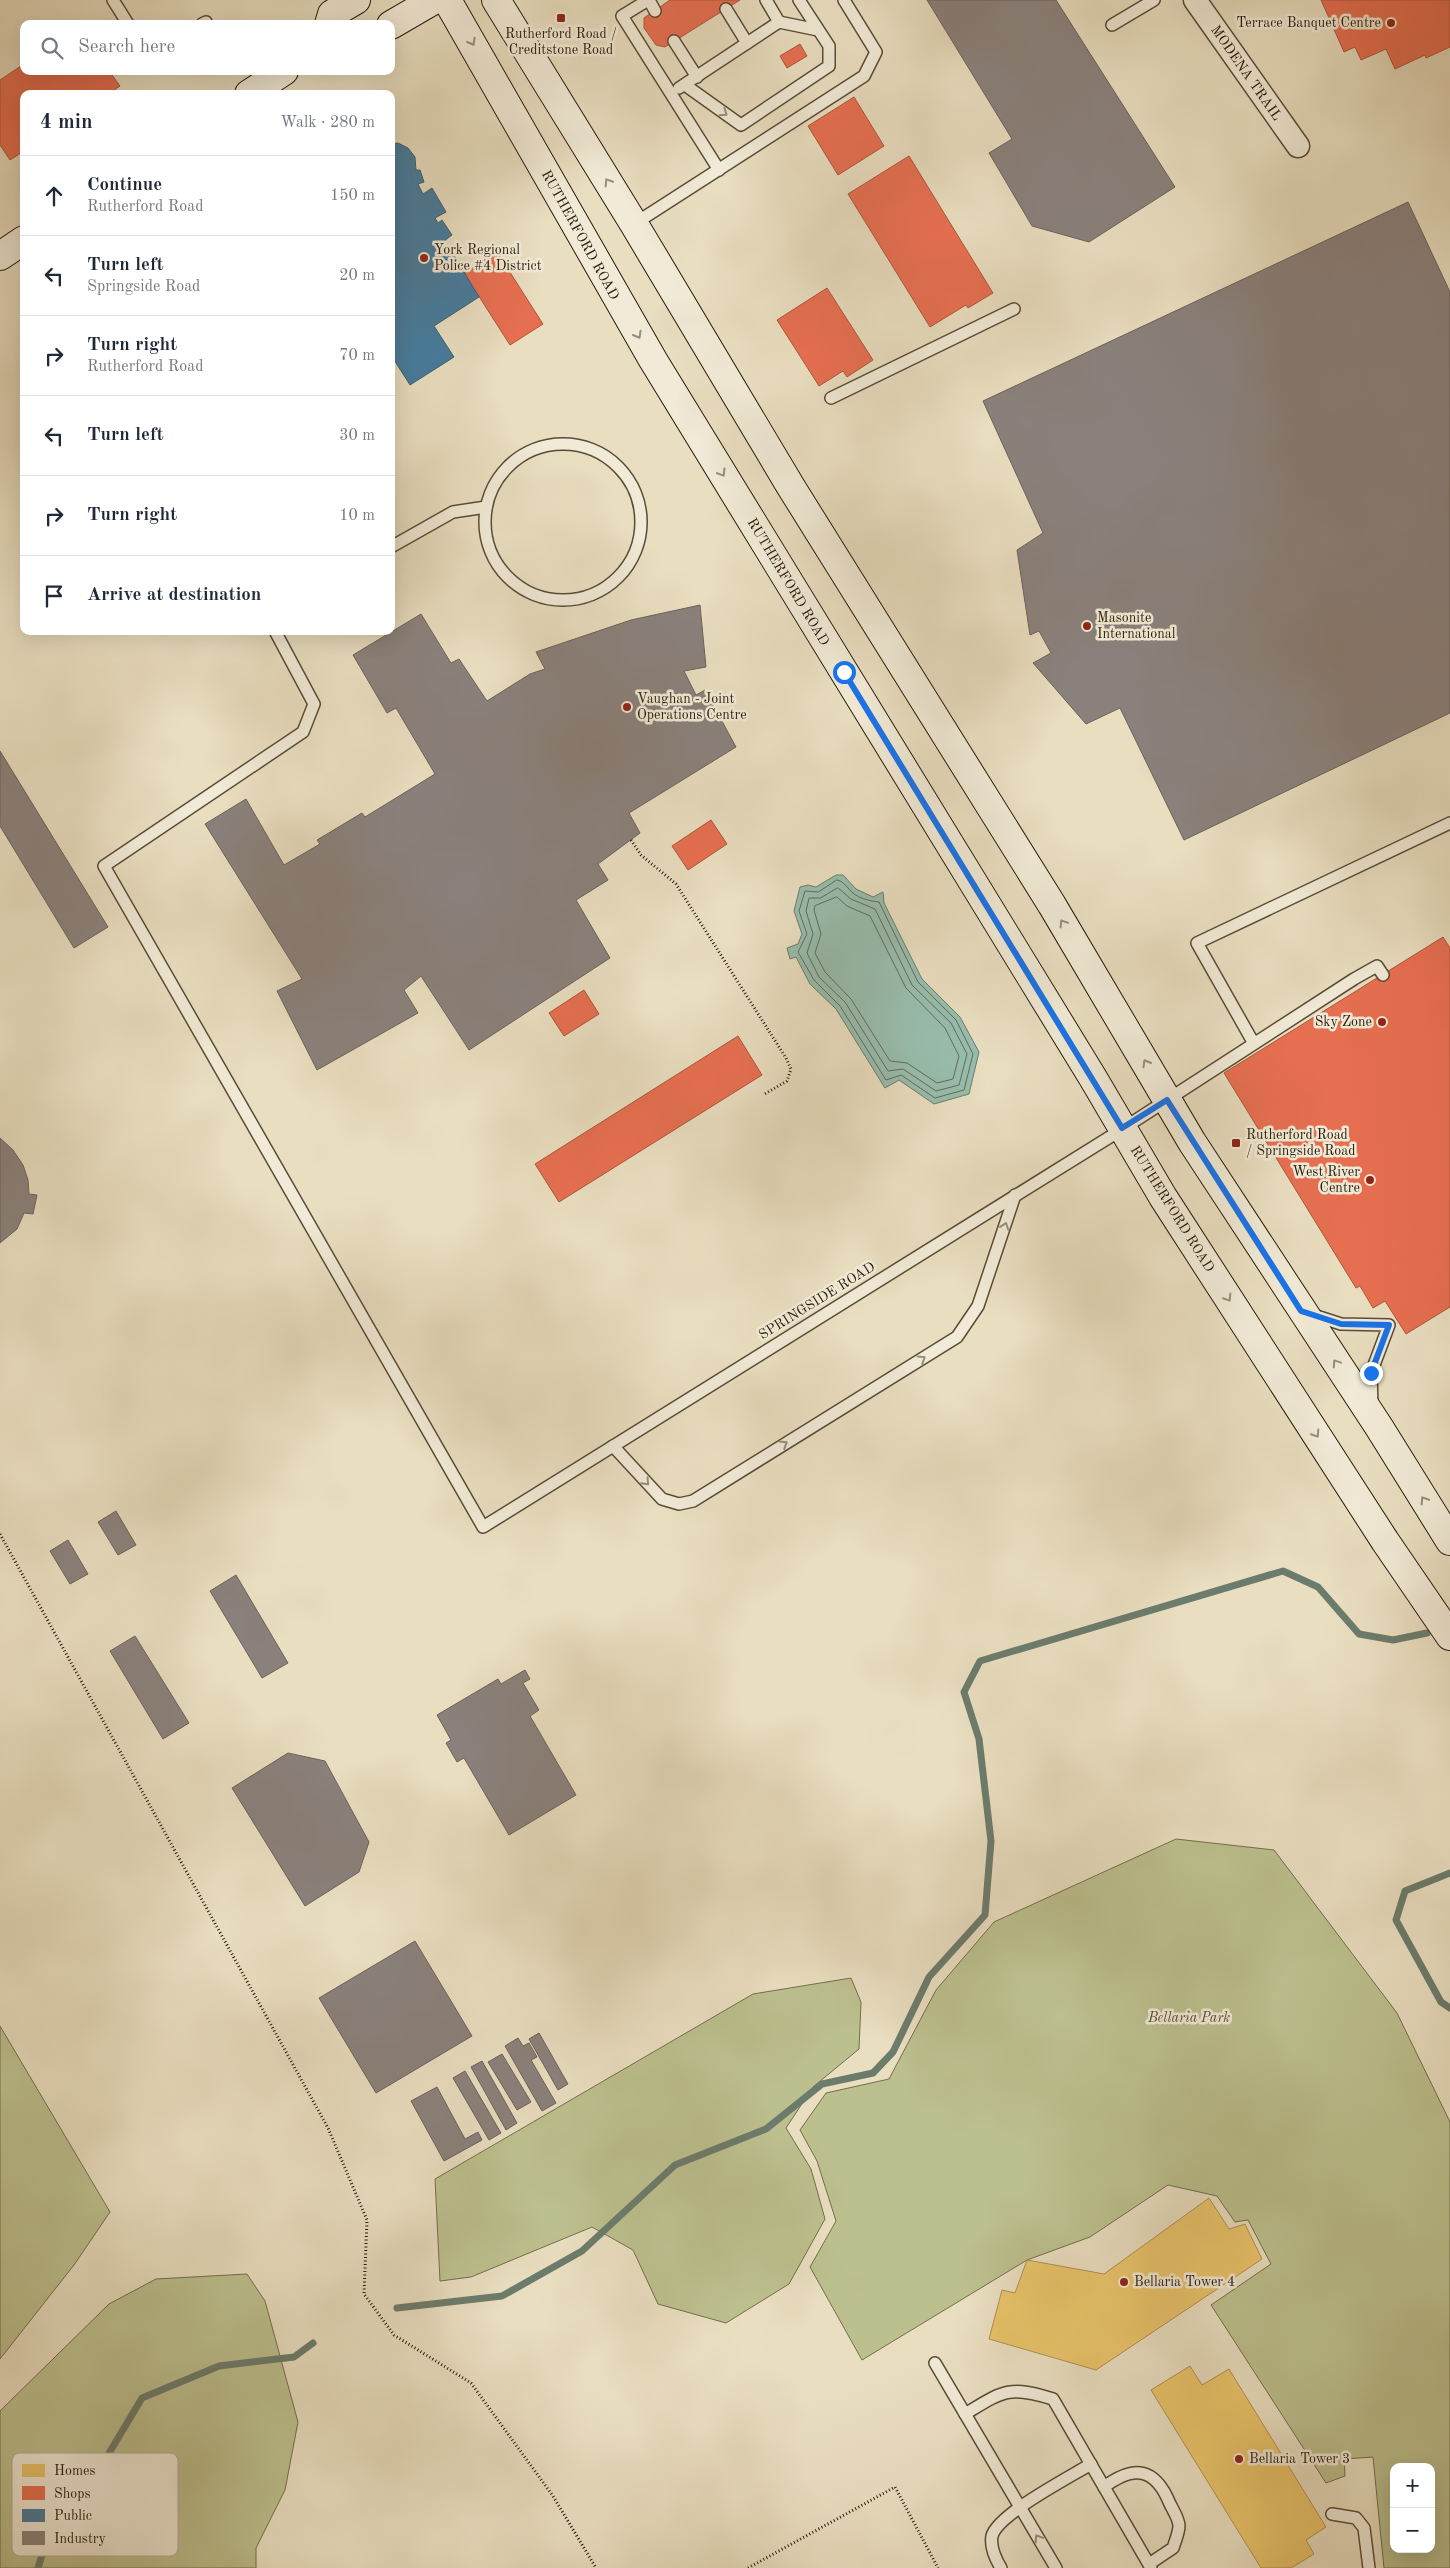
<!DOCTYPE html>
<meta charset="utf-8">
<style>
body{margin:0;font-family:"Old Standard TT",serif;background:#f2f2f3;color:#1f2937}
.controls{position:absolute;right:15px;bottom:15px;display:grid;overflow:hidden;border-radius:10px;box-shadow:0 5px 20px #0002}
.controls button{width:45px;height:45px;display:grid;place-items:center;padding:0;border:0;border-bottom:1px solid #e0e1e3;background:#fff;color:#1f2937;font:25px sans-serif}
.stop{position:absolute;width:15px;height:15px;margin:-11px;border:4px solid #1a73e8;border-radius:50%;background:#fff}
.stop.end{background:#1a73e8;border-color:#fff;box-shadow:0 1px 5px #0008}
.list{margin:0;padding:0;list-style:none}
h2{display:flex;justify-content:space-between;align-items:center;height:65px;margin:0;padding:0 20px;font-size:21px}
h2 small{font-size:16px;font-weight:400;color:#747a83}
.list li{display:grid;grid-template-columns:32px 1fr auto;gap:15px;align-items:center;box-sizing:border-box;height:80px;padding:0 20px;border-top:1px solid #e0e1e3}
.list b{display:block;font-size:19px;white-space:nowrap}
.list p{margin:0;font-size:16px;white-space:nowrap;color:#747a83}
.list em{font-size:16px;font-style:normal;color:#747a83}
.icon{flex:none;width:28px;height:28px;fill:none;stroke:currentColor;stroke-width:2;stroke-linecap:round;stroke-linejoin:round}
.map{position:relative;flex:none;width:1450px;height:2568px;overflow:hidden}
.search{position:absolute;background:#fff;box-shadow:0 5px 20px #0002;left:20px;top:20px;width:375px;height:55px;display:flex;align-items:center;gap:12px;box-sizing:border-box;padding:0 18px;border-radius:10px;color:#747a83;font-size:19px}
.panel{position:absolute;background:#fff;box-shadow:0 5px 20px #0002;left:20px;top:90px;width:375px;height:545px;border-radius:10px}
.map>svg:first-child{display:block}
</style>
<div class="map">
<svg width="1450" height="2568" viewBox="0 0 1450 2568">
<rect width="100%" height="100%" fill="#e9dec0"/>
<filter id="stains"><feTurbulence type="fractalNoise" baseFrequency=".004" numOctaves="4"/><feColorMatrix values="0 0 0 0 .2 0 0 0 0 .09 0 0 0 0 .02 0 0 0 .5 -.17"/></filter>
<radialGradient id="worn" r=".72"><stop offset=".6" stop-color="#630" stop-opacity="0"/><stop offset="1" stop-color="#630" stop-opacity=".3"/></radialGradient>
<g fill="#bcc08e" stroke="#726e4c" fill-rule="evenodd">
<path d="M 1176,1839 L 1274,1850 L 1397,2013 L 1450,2122 L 1450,2568 L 1384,2568 L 1373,2457 L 1344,2459 L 1345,2476 L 1326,2483 L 1211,2305 L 1271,2264 L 1248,2220 L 1235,2222 L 1217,2196 L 1168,2185 L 1090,2237 L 1027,2260 L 862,2360 L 810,2267 L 836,2221 L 817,2161 L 800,2130 L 826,2093 L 889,2079 L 936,1990 L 994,1922 ZM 1394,2467 L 1431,2467 L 1431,2549 L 1394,2549 Z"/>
<path d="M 851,1978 L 861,2002 L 859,2049 L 813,2087 L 786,2128 L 811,2169 L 825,2219 L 789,2284 L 726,2323 L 658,2304 L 633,2250 L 592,2227 L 471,2277 L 440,2281 L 435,2179 L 753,1994 Z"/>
<path d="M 0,2026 L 110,2212 L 74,2265 L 0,2359 Z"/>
<path d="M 247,2274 L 265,2301 L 298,2422 L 285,2490 L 256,2548 L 256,2568 L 0,2568 L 0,2411 L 109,2304 L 156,2279 Z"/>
</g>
<path fill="#98bdad" stroke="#6c7c6c" d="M 836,875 L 843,875 L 856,889 L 873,897 L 883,892 L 884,903 L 922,979 L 960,1017 L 979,1052 L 969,1094 L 934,1104 L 899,1080 L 885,1088 L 836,1009 L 810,984 L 796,957 L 790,959 L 787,948 L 798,944 L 802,934 L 794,911 L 800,887 L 808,885 L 816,887 Z"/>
<g fill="#e9c46a" stroke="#af914d">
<path d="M 1209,2198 L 1229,2229 L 1245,2224 L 1262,2259 L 1096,2370 L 989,2339 L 1002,2290 L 1015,2293 L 1027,2260 L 1104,2274 Z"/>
<path d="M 1190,2366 L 1202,2385 L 1229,2369 L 1326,2527 L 1306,2540 L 1314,2554 L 1291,2568 L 1261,2568 L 1151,2390 Z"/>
</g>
<g fill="#e76f51" stroke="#ae563c">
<path d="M 670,0 L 740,0 L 665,47 L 656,45 L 644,28 L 644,18 Z"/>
<path d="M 1321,0 L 1450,0 L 1450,47 L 1426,58 L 1425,55 L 1395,69 L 1386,49 L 1361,60 L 1355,47 L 1344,52 Z"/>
<path d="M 800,44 L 807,56 L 787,68 L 780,56 Z"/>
<path d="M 24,64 L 24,71 L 109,71 L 120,86 L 108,94 L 24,94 L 24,151 L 10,160 L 0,145 L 0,80 Z"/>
<path d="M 854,97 L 884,146 L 838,175 L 808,126 Z"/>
<path d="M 909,156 L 993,293 L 968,308 L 966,305 L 930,327 L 848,194 Z"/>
<path d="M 497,252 L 543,324 L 510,345 L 464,273 Z"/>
<path d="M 827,288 L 873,360 L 847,377 L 843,371 L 819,386 L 777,320 Z"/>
<path d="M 711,820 L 727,844 L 688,870 L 672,846 Z"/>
<path d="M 1443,937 L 1450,948 L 1450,1307 L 1406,1334 L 1385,1301 L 1373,1308 L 1360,1286 L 1356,1288 L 1224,1073 Z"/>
<path d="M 584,990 L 599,1014 L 564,1036 L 549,1013 Z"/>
<path d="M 738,1036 L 762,1075 L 559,1202 L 535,1164 Z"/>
</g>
<path fill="#457b9d" stroke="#3d5e71" d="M 398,143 L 408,148 L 415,157 L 416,170 L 420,170 L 424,182 L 418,184 L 423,194 L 432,188 L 446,212 L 435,218 L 438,223 L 442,220 L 452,235 L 440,244 L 445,250 L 449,247 L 479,297 L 434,326 L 454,357 L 410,385 L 391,355 L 391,144 Z"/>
<g fill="#8a817c" stroke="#6d625a">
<path d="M 927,0 L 1056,0 L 1175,187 L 1089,242 L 1032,226 L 989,153 L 1012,139 Z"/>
<path d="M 1408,202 L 1450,292 L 1450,713 L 1184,840 L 1120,708 L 1086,724 L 1033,663 L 1051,653 L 1039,631 L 1030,635 L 1017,550 L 1043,533 L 983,401 Z"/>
<path d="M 700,605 L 706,667 L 684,671 L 696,695 L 705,690 L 736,747 L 629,813 L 640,833 L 598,864 L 608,880 L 576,900 L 610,958 L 469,1050 L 421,976 L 404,990 L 418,1013 L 317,1070 L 277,991 L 302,979 L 205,824 L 246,799 L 284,865 L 320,844 L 317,840 L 362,813 L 365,817 L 435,774 L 396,708 L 387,713 L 353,655 L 421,614 L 451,663 L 459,659 L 487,701 L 530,674 L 545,669 L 536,652 L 631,620 Z"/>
<path d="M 0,751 L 108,927 L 74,948 L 0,826 Z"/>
<path d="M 0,1138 L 13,1150 L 23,1165 L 28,1180 L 29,1194 L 37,1195 L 33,1214 L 24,1213 L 17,1229 L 0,1243 Z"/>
<path d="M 116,1511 L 136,1545 L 118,1555 L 98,1522 Z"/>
<path d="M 68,1540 L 88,1574 L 70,1584 L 50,1551 Z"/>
<path d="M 236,1575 L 288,1663 L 262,1678 L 210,1591 Z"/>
<path d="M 135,1636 L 189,1723 L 163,1739 L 110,1651 Z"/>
<path d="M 525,1670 L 530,1679 L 523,1683 L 539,1710 L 530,1716 L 576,1795 L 509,1835 L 464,1758 L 457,1762 L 446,1743 L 451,1740 L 437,1715 L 498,1679 L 501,1684 Z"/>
<path d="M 288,1753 L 325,1761 L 369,1842 L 359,1872 L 305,1906 L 232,1788 Z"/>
<path d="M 415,1941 L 472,2036 L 376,2093 L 319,1998 Z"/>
<path d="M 539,2033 L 568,2084 L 558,2090 L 529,2039 Z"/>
<path d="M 518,2038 L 523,2046 L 529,2043 L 537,2057 L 531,2060 L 556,2103 L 542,2111 L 505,2046 Z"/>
<path d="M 502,2054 L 531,2102 L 517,2110 L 488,2062 Z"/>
<path d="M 482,2061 L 517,2123 L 506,2130 L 471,2067 Z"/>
<path d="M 465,2071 L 501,2133 L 489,2140 L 453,2078 Z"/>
<path d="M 437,2087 L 465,2139 L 478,2132 L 482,2140 L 444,2161 L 411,2101 Z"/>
</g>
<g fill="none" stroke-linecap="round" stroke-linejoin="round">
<g stroke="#606c5c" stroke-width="1">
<path d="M 837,880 C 844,881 847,888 853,893 C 860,899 870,901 879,902 L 918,982 L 956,1020 L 973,1054 L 964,1090 L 935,1098 L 901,1075 L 886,1080 L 840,1006 L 814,980 L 798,952 L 807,934 L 799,911 L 805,891 L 818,892 Z"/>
<path d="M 838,888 L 851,899 L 875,909 L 912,985 L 951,1023 L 967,1054 L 959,1085 L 936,1091 L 903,1069 L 888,1071 L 845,1002 L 819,977 L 807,953 L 813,934 L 806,911 L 809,898 L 820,898 Z"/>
<path d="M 837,897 L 847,906 L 870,916 L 906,988 L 945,1028 L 959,1056 L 953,1079 L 937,1083 L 907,1063 L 890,1061 L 851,999 L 825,972 L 815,953 L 821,934 L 814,910 L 815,906 Z"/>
</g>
<g stroke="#6c7c6c" stroke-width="7">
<path d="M 1450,1873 L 1405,1891 L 1396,1920 L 1441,2002 L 1450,2008"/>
<path d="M 397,2308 L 502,2296 L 582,2251 L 675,2165 L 766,2129 L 822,2084 L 873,2073 L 893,2052 L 929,1977 L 985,1915 L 991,1841 L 979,1739 L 964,1692 L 980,1661 L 1283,1571 L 1318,1587 L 1359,1634 L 1393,1640 L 1427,1633"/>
<path d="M 38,2568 L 46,2542 L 45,2508 L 62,2484 L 99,2470 L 142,2398 L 219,2366 L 294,2357 L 313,2343"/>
</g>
<defs>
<g id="lane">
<path d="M 113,0 L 128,24"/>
<path d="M 648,0 L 622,16 L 719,170"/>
<path d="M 649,0 L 655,11"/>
<path d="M 726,9 L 747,43"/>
<path d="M 779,22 L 818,30"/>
<path d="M 202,24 L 206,22"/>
<path d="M 1112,25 L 1154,0"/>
<path d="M 674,41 L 697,77"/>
<path d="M 685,85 L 741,125 L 829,66 L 829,46 L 799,0"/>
<path d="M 679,88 L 779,22 L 766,0"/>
<path d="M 634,224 L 864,76 L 876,52 L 844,0"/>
<path d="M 831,398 L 1014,309"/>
<circle cx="563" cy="522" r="78"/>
<path d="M 391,547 L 453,512 L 486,507"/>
<path d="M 275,631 L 314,704 L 303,732 L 104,866 L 483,1527 L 1113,1135 L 1354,979 L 1377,966 L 1383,975"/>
<path d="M 1253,1042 L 1197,943 L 1450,823"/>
<path d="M 1310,1314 L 1341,1324 L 1389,1325 L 1371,1373 L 1372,1405"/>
<path d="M 613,1446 L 662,1499 L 679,1504 L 693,1501 L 957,1337 L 978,1306 L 1015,1195"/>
<path d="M 935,2363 L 1056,2568"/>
<path d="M 965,2414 C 1003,2391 1009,2385 1053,2399 L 1151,2568"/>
<path d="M 1104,2487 C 1134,2465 1155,2467 1170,2504 C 1173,2510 1179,2519 1179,2526 C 1179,2532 1175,2542 1173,2548 L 1149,2564"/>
<path d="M 1332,2514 L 1356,2518 L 1364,2528 L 1369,2568"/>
<path d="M 1001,2568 C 995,2558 990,2547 992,2536 C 998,2514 1070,2477 1091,2464"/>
</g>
<path id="street" d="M 1195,0 L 1298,146"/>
<g id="secondary">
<path d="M 447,0 L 653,360 L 1093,1078 L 1163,1197 L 1385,1541 L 1450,1636"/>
<path d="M 496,0 L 634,224 L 791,487 L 1052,905 L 1192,1142 L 1379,1427 L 1450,1541"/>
<path d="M 329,24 L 332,14 L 356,0"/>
<path d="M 391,25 L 434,0"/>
<path d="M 249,94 L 284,71"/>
<path d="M 0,256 L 24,240"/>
</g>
</defs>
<use href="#lane" stroke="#594c38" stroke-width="14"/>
<use href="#street" stroke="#594c38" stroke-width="25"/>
<use href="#secondary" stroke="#291b0a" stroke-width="30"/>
<g stroke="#291b0a" stroke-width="3" stroke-dasharray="1 2.5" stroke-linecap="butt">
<path d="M 631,840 L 641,855 L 676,884 L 786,1058 L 791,1069 L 787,1081 L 763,1095"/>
<path d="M 0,1534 L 328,2128 L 367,2220 L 364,2294 L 394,2335 L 471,2383 L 553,2496 L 596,2568"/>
<path d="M 748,2568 L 895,2487 L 938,2568"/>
</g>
<use href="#lane" stroke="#f1ead6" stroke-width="11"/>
<use href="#street" stroke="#f1ead6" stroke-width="22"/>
<use href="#secondary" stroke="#f1ead6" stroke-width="28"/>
</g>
<defs><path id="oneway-chevron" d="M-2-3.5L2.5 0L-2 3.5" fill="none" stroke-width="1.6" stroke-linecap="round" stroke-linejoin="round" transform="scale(1.25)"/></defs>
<g stroke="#978d7a">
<use href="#oneway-chevron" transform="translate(472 42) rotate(61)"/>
<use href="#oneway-chevron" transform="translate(724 113) rotate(35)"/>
<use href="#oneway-chevron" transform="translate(608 182) rotate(-122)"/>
<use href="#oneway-chevron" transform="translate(638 335) rotate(60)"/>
<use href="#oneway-chevron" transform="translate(722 473) rotate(59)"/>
<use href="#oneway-chevron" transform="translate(1063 923) rotate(-121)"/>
<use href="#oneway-chevron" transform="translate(1146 1063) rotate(-120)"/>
<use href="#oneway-chevron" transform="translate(1005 1226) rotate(-71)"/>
<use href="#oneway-chevron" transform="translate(1228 1298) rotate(57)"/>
<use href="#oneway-chevron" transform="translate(922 1359) rotate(-32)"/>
<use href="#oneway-chevron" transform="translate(1336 1363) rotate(-124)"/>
<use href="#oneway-chevron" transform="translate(1316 1434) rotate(57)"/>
<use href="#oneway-chevron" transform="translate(784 1444) rotate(-32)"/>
<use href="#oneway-chevron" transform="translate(646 1482) rotate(47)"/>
<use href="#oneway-chevron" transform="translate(1424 1500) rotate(-122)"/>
<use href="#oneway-chevron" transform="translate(1038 2538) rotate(-121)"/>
</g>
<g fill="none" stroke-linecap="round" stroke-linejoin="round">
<path stroke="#1a73e8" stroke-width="6" d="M 844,672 L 1122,1128 L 1167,1100 L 1301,1311 L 1341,1324 L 1389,1325 L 1371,1373"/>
</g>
<g fill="#8f2418" stroke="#f1ead6" stroke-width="2">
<rect x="556" y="13" width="10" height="10" rx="2.5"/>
<circle cx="1391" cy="23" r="5"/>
<circle cx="424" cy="258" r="5"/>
<circle cx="1087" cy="626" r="5"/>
<circle cx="627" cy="707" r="5"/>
<circle cx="1382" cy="1022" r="5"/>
<rect x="1231" y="1138" width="10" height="10" rx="2.5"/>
<circle cx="1370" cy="1180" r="5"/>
<circle cx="1124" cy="2282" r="5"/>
<circle cx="1239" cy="2459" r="5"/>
</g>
<g text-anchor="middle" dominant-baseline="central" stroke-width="5" stroke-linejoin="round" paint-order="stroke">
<g font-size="14" fill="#291b0a" stroke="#f1ead6" text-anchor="start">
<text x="1381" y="23" text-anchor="end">Terrace Banquet Centre</text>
<text x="561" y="34" text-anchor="middle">Rutherford Road /<tspan x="561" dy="16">Creditstone Road</tspan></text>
<text x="434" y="250">York Regional<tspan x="434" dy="16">Police #4 District</tspan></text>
<text x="1097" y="618">Masonite<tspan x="1097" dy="16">International</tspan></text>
<text x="637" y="699">Vaughan - Joint<tspan x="637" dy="16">Operations Centre</tspan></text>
<text x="1372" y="1022" text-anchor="end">Sky Zone</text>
<text x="1246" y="1135">Rutherford Road<tspan x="1246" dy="16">/ Springside Road</tspan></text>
<text x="1360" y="1172" text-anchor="end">West River<tspan x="1360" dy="16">Centre</tspan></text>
<text x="1134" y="2282">Bellaria Tower 4</text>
<text x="1249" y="2459">Bellaria Tower 3</text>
</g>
<g font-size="14" fill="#291b0a" stroke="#f1ead6">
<text transform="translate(1246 73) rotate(55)">MODENA TRAIL</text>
<text transform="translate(580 235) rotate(61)">RUTHERFORD ROAD</text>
<text transform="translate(788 582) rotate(59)">RUTHERFORD ROAD</text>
<text transform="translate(1172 1209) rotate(58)">RUTHERFORD ROAD</text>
<text transform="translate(817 1301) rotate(-32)">SPRINGSIDE ROAD</text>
</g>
<g font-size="14" font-style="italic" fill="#554d32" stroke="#f1ead6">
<text x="1189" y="2018">Bellaria Park</text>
</g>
</g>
<rect x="12" y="2453" width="166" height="103" rx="8" fill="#f1ead6" stroke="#b5ac99" stroke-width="1"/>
<rect x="22" y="2464" width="23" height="13" fill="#e9c46a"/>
<rect x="22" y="2486" width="23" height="14" fill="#e76f51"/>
<rect x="22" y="2509" width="23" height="13" fill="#457b9d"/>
<rect x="22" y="2531" width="23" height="14" fill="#8a817c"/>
<g font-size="14" fill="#291b0a">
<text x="54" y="2475">Homes</text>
<text x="54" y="2498">Shops</text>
<text x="54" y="2520">Public</text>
<text x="54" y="2543">Industry</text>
</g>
<rect width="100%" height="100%" filter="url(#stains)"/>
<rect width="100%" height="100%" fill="url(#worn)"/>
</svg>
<div class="controls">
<button>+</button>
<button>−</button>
</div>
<div class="stop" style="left:844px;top:672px"></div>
<div class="stop end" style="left:1371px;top:1373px"></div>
<div class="search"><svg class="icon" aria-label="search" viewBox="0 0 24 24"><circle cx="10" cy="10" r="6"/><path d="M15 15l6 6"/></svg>Search here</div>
<section class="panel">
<h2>4 min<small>Walk · 280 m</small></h2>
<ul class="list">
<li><svg class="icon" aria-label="ahead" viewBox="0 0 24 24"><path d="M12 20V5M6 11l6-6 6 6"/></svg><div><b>Continue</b><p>Rutherford Road</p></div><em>150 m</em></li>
<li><svg class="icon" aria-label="left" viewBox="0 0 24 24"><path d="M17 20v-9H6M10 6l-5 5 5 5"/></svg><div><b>Turn left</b><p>Springside Road</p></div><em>20 m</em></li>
<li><svg class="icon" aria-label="right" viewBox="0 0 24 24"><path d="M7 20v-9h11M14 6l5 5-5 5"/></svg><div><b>Turn right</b><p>Rutherford Road</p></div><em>70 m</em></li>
<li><svg class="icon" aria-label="left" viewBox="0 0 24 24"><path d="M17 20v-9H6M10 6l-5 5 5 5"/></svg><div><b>Turn left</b></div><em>30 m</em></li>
<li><svg class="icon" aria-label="right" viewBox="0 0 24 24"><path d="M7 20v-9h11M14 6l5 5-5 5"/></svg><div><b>Turn right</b></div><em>10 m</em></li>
<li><svg class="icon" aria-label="arrive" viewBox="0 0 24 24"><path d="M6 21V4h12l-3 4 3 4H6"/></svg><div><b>Arrive at destination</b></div></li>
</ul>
</section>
</div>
